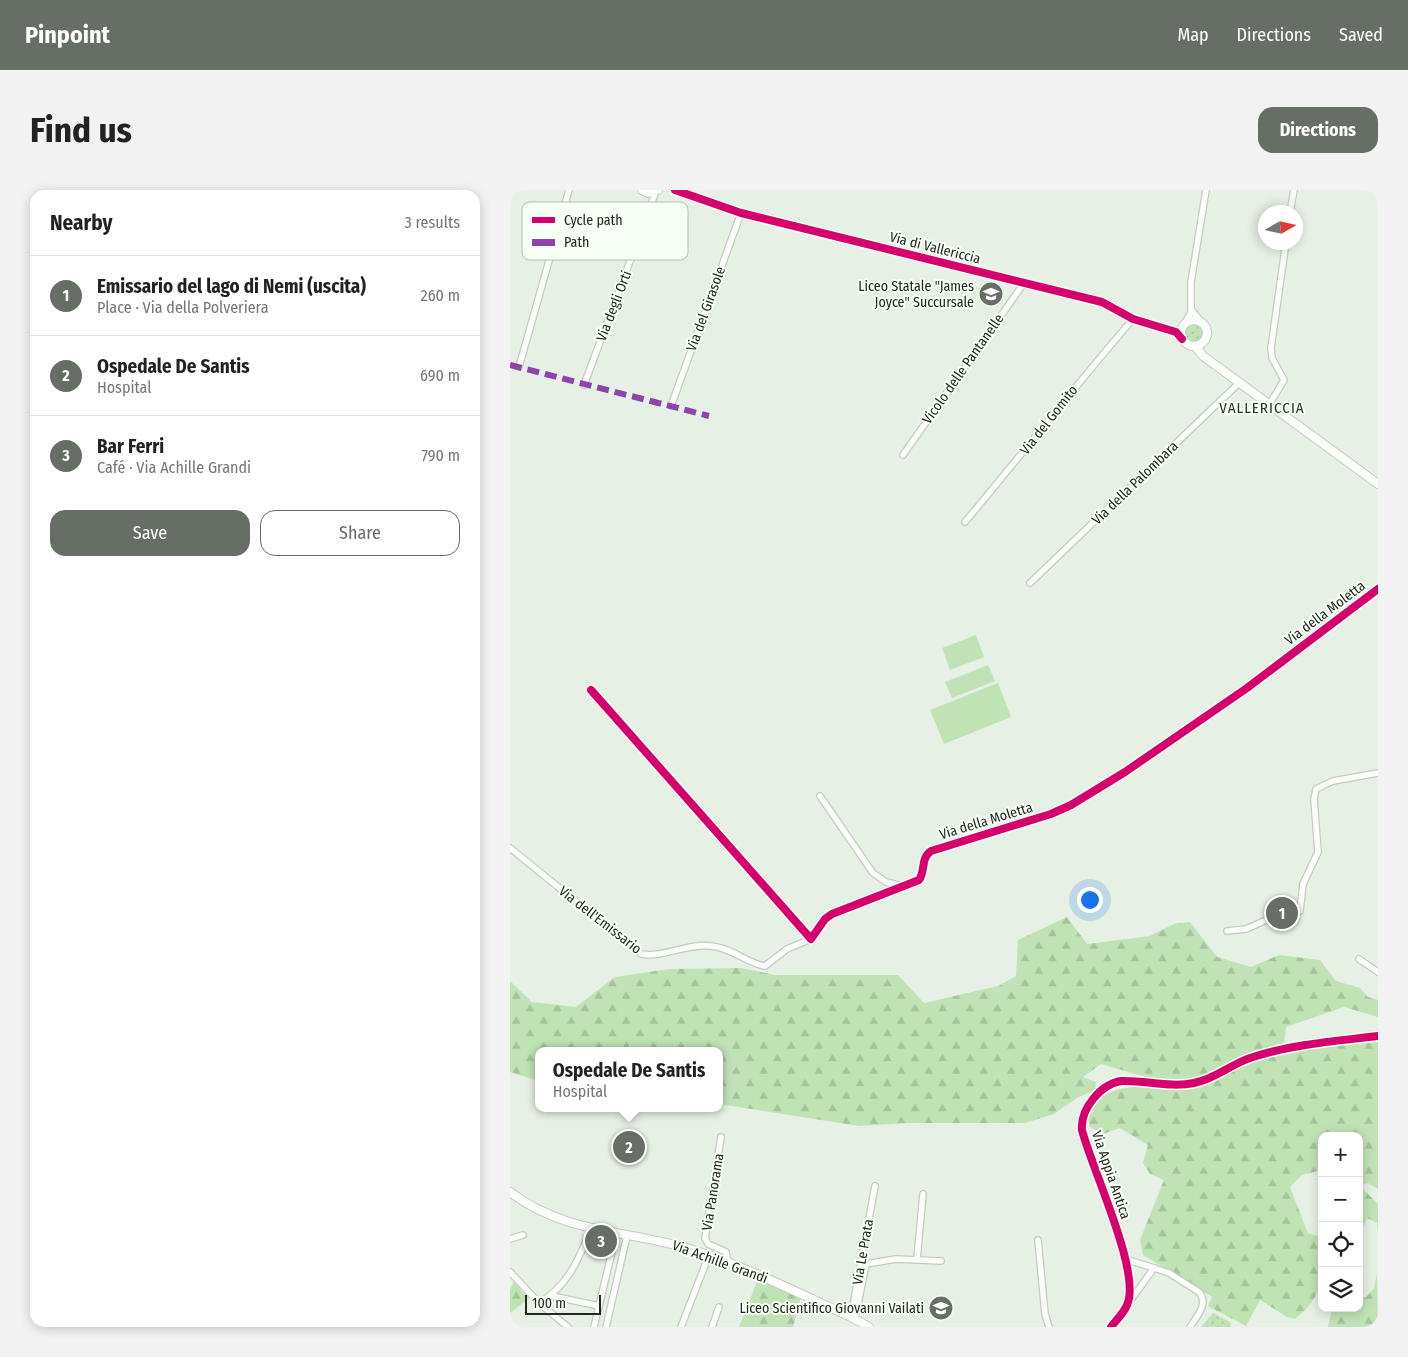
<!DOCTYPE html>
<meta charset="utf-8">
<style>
body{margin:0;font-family:"Fira Sans Condensed",sans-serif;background:#f2f2f2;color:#222}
.controls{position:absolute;right:15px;bottom:15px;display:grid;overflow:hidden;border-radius:10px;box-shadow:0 2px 12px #0003}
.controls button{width:45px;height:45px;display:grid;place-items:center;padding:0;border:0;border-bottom:1px solid #e0e0e0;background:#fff;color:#222;font:25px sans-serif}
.compass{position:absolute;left:748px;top:15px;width:45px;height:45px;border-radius:50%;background:#fff;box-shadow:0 2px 12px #0003;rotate:81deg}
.scale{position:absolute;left:15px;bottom:12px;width:76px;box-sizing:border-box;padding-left:5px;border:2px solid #222820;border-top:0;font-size:14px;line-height:18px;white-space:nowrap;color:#222820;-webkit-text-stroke:4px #f8fff6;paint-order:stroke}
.you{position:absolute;left:579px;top:709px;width:18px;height:18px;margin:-12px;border:4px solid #fff;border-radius:50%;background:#1a73e8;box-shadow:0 0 0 8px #1a73e833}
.badge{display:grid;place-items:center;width:32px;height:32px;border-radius:50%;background:#676e65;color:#fff;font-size:16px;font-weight:700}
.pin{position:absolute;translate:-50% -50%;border:2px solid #fff;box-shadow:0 1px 5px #0006}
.popup{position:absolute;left:25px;top:857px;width:188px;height:65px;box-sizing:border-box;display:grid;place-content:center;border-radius:10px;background:#fff;filter:drop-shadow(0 1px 4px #0005);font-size:16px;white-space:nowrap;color:#767676}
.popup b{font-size:19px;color:#222}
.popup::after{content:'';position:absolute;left:50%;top:100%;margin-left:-10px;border:10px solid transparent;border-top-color:#fff}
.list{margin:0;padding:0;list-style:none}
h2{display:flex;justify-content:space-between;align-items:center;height:65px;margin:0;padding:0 20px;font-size:21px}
h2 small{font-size:16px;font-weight:400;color:#767676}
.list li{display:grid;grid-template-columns:32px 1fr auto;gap:15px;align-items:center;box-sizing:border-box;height:80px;padding:0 20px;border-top:1px solid #e0e0e0}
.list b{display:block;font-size:19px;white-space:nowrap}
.list p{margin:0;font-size:16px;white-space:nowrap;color:#767676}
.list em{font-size:16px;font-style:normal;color:#767676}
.actions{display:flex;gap:10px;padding:15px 20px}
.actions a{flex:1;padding:11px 0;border:1px solid #676e65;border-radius:15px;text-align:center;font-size:18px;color:#676e65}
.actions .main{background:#676e65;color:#fff}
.icon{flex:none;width:28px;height:28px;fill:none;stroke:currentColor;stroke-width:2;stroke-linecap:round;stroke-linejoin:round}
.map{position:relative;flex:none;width:868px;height:1137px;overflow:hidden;border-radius:15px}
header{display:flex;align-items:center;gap:30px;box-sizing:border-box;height:70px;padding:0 25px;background:#676e65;color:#fff}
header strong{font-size:24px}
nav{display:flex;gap:28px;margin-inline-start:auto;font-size:18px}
.intro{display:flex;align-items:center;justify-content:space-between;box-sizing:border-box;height:120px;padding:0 30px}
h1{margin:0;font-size:35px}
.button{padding:12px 22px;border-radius:15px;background:#676e65;color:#fff;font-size:18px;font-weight:700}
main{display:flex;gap:30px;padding:0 30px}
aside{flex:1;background:#fff;border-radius:15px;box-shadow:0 2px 12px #0003}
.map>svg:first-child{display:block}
</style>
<header>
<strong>Pinpoint</strong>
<nav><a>Map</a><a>Directions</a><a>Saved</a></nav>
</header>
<div class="intro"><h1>Find us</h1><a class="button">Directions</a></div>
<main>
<aside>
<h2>Nearby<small>3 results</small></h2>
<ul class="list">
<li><span class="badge">1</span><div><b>Emissario del lago di Nemi (uscita)</b><p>Place · Via della Polveriera</p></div><em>260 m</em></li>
<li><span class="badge">2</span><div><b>Ospedale De Santis</b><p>Hospital</p></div><em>690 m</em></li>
<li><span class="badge">3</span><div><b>Bar Ferri</b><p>Café · Via Achille Grandi</p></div><em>790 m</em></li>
</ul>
<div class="actions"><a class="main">Save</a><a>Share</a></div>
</aside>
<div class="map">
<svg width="868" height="1137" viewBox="0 0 868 1137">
<defs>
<pattern id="grass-dots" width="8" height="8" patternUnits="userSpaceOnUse" patternTransform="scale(1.25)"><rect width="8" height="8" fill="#c0e3b6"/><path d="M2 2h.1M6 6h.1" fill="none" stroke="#a5c39c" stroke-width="1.8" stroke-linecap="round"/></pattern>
<pattern id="forest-firs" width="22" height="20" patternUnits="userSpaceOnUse" patternTransform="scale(1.25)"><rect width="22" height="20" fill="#c0e3b6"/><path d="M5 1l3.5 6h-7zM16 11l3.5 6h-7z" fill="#a5c39c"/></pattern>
</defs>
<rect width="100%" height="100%" fill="#e7f0e4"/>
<g fill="url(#grass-dots)">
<circle cx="684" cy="143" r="9"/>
<path d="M 703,1123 L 720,1132 L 721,1137 L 691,1137 Z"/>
</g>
<g fill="url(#forest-firs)">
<path d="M 557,727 L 577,754 L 640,746 L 664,734 L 680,732 L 707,767 L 741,777 L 769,765 L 810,770 L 826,791 L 850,798 L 858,807 L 868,810 L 868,827 L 834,817 L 776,837 L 774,854 L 729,867 L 700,885 L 685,890 L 646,890 L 591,874 L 573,887 L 586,892 L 585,900 L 567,908 L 544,924 L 515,933 L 397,933 L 349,936 L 209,914 L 209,861 L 29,861 L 29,891 L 0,882 L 0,791 L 22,812 L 66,817 L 105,787 L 159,779 L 232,778 L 265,785 L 388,785 L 414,813 L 488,796 L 506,786 L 508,750 Z"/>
<path d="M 868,852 L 868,999 L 858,993 L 850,996 L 868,1014 L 868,1042 L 867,1033 L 857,1028 L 849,1046 L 849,946 L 812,946 L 812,980 L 792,985 L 780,997 L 798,1043 L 812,1048 C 812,1084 816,1105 785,1129 L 777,1127 L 750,1110 L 736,1136 L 698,1116 L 702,1107 L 633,1065 L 630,1050 L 654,990 L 640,984 L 633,973 L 638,955 L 610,938 L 593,944 L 580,937 L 577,925 C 582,919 586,912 592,907 C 623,886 665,904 700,893 C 711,890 719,880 729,875 C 771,856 823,857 868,852 Z"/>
<path d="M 867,1083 L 868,1137 L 818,1137 L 822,1118 L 849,1118 L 849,1107 L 856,1107 L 864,1098 Z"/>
<path d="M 248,1089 L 291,1107 L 283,1137 L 229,1137 Z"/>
<path d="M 4,1091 L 18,1109 L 0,1123 L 0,1100 Z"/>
</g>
<g fill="#c0e3b6">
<path d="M 466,445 L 474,467 L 440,480 L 432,458 Z"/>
<path d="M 478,475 L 485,491 L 442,508 L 435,492 Z"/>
<path d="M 488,493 L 501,527 L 434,554 L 420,520 Z"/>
</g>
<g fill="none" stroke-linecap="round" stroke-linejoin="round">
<defs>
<g id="minor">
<path d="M 780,22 L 784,0"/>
<path d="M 681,119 L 691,132"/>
<path d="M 675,133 L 681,122 L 681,92 L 696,0"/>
<path d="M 9,177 L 59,0"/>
<path d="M 74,195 L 146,1"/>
<path d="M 759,215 L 774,190 L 762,168 L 761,158 L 776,52"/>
<path d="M 161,216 L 231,23"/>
<path d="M 393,265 L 514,93"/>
<path d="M 455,332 C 512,264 566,195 623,129"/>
<path d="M 520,393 L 729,193"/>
<path d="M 81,500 L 301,749 L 315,729 L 322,724 L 409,690 C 416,680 410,669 421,661 L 541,624 L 561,615 L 615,582 L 737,498 L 868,399"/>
<path d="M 310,606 L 363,683 L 376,692 L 392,696"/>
<path d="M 0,658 L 131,764 C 154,768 177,753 201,756 C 223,758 238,774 255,776 L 277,759 L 301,749"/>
<path d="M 717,741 L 736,739 L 761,728 L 790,721 L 793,694 L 808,662 L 804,609 L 806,599 L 823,591 L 868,583"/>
<path d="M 849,769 L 868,782"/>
<path d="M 211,947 L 195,1048 L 198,1054 L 216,1062 L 218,1073"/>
<path d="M 0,1049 L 13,1045"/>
<path d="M 528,1050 L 535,1124 L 539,1137"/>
<path d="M 407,1069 L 413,1004"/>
<path d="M 615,1069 L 644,1078"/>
<path d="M 0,1082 L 29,1113 L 58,1137"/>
<path d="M 42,1106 L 89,1116"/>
<path d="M 29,1113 C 58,1096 68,1070 81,1040"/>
<path d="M 618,1114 L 644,1078 L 659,1083 L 689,1102 C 699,1114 687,1126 680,1137"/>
<path d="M 341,1127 L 365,996"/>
<path d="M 345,1129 L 356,1074 L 386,1069 L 431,1071"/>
<path d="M 84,1137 L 106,1045"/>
<path d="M 96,1137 L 117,1046"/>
<path d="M 171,1137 L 199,1065"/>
<path d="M 202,1137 L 209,1117"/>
</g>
<g id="tertiary">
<path d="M 132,0 L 138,3 L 148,0"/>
<path d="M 165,0 L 231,23 L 592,112 L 623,129 L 666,142 L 672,149"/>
<circle cx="684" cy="143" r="13"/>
<path d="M 685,156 L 693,166 L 868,294"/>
<path d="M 0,1002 C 55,1044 117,1040 180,1059 C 235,1076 288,1103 341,1127 L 359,1137"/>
<path d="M 601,1137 C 606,1130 614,1123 617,1115 C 632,1083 581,977 572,940 C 570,919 591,894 611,891 C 635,890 660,898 684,893 C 706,889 722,873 743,867 C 783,854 827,851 868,846"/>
</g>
</defs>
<use href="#minor" stroke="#c5ccc2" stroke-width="8"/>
<use href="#tertiary" stroke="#c5ccc2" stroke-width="10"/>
<use href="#minor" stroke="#fbfdfb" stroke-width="5.5"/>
<use href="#tertiary" stroke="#fbfdfb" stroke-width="8"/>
<path stroke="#8e44ad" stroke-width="6" stroke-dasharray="12 6" stroke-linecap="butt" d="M 0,175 L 199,226"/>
<defs>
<g id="cycleway">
<path d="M 165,0 L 231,23 L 592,112 L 623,129 L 666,142 L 672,149"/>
<path d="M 81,500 L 301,749 L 315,729 L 322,724 L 409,690 C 416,680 410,669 421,661 L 541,624 L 561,615 L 615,582 L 737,498 L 868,399"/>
<path d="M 601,1137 C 606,1130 614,1123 617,1115 C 632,1083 581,977 572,940 C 570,919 591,894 611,891 C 635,890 660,898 684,893 C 706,889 722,873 743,867 C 783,854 827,851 868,846"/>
</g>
</defs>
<use href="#cycleway" stroke="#f8fff6" stroke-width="11"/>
<use href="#cycleway" stroke="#d6006c" stroke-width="8"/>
</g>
<defs>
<symbol id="school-disc" viewBox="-11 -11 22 22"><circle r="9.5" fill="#676e65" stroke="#f8fff6"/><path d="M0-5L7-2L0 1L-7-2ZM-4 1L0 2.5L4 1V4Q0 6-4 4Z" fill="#fff"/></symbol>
</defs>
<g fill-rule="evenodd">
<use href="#school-disc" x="467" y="90" width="28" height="28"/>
<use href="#school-disc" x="417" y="1104" width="28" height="28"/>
</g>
<g text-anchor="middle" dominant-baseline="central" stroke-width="4" stroke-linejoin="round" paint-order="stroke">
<g font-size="14" fill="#222820" stroke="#f8fff6">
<text transform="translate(425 58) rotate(14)">Via di Vallericcia</text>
<text transform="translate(104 116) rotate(-69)">Via degli Orti</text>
<text transform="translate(196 119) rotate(-70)">Via del Girasole</text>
<text transform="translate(453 179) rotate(-55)">Vicolo delle Pantanelle</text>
<text transform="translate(539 230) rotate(-52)">Via del Gomito</text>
<text transform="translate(625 293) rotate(-44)">Via della Palombara</text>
<text transform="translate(815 423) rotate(-37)">Via della Moletta</text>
<text transform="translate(476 631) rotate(-17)">Via della Moletta</text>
<text transform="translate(90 730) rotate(38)">Via dell'Emissario</text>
<text transform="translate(601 985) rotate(71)">Via Appia Antica</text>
<text transform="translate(203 1002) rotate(-81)">Via Panorama</text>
<text transform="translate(353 1062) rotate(-80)">Via Le Prata</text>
<text transform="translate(210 1072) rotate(20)">Via Achille Grandi</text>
</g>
<g font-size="14" fill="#222820" stroke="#f8fff6" text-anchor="end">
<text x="464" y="96">Liceo Statale "James<tspan x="464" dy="16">Joyce" Succursale</tspan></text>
<text x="414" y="1118">Liceo Scientifico Giovanni Vailati</text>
</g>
<g font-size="15" letter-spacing="1" fill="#293526" stroke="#f8fff6">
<text x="752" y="218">VALLERICCIA</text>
</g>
</g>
<rect x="12" y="12" width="166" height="58" rx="8" fill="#f8fff6" stroke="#b8beb6" stroke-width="1"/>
<rect x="22" y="27" width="23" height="6" fill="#d6006c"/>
<rect x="22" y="49" width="23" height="7" fill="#8e44ad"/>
<g font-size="14" fill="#222820">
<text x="54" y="35">Cycle path</text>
<text x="54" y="57">Path</text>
</g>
</svg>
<div class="controls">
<button>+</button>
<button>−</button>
<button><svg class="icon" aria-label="locate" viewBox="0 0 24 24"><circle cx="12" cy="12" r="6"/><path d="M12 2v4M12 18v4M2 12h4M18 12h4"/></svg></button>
<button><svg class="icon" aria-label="layers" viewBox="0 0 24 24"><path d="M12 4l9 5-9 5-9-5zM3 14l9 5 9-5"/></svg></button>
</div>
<svg class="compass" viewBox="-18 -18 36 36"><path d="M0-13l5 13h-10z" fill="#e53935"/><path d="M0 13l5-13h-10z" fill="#767676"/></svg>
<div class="scale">100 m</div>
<div class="you"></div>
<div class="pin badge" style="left:772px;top:723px">1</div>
<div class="pin badge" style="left:119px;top:957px">2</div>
<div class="popup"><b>Ospedale De Santis</b>Hospital</div>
<div class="pin badge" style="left:91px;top:1051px">3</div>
</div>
</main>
